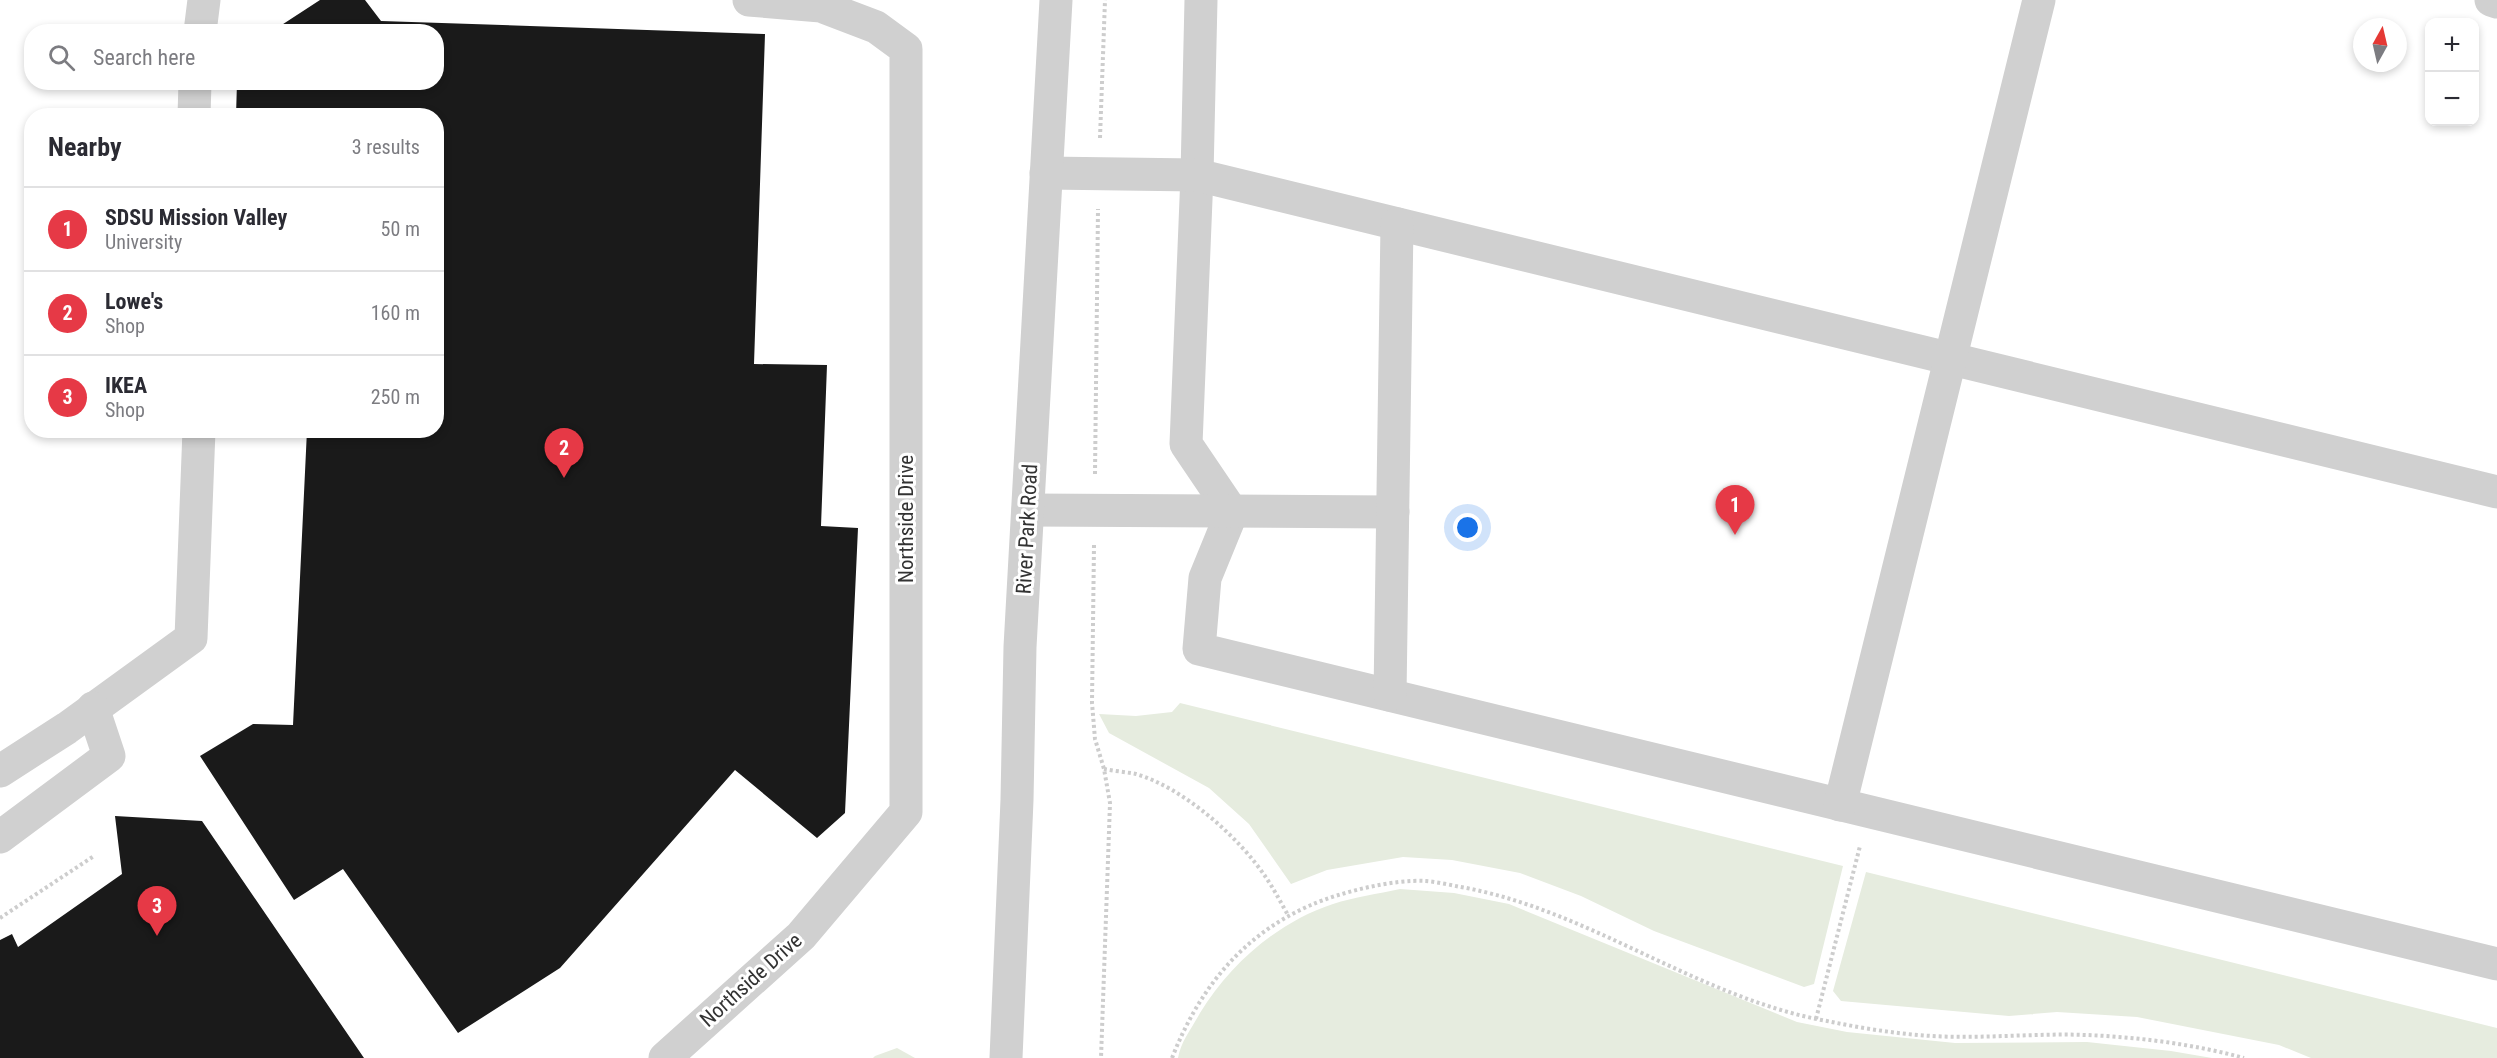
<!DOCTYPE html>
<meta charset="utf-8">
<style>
body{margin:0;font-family:"Roboto Condensed",sans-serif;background:#f2f2f3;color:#2b2b33}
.controls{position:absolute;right:18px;top:18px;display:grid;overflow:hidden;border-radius:12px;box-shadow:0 3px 9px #0003}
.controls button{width:54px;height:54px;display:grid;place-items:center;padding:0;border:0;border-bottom:2px solid #e1e1e2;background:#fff;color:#2b2b33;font:30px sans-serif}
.compass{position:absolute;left:2353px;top:18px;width:54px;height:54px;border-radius:50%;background:#fff;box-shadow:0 3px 9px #0003;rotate:8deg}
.you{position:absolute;left:1468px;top:528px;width:21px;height:21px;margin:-15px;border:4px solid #fff;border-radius:50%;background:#1a73e8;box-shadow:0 0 0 9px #1a73e833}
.badge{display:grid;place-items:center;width:39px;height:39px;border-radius:50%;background:#e63946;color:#fff;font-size:20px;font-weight:700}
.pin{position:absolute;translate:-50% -50px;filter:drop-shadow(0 2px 3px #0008)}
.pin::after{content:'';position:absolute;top:32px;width:21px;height:18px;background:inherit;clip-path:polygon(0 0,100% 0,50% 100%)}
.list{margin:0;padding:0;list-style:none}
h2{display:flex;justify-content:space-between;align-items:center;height:78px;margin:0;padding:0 24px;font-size:26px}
h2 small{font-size:20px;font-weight:400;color:#7c7c81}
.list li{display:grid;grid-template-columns:39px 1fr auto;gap:18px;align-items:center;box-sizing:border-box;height:84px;padding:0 24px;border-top:2px solid #e1e1e2}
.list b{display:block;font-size:22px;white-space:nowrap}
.list p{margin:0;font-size:20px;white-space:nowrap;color:#7c7c81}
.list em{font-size:20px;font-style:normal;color:#7c7c81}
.icon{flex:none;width:33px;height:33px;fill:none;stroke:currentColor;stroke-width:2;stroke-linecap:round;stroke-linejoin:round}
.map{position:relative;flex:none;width:2497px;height:1058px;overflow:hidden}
.search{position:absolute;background:#fff;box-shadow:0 3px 9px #0003;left:24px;top:24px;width:420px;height:66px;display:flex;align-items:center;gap:15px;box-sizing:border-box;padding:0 21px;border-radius:24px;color:#7c7c81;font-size:22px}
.panel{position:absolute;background:#fff;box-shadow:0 3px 9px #0003;left:24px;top:108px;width:420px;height:330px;border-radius:24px}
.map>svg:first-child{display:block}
</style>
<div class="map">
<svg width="2497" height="1058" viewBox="0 0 2497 1058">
<rect width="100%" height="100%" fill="#fff"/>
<g fill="#e6ecdf">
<path d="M 1180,703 L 1843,866 L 1814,984 L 1804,987 L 1654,931 L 1581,896 L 1520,873 L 1452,860 L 1403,857 L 1327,870 L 1291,884 L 1249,824 L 1209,788 L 1109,733 L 1099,714 L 1136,716 L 1172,712 Z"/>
<path d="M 1866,872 L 2497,1028 L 2497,1058 L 2311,1058 L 2279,1045 L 2137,1017 L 2057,1012 L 2009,1016 L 1841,1001 L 1833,991 Z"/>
<path d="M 1400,889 L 1454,893 L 1509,904 L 1797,1022 L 1847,1032 L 1955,1043 L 2087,1042 L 2171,1051 L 2212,1058 L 1178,1058 C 1181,1041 1192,1028 1200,1013 C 1230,964 1278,922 1333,904 C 1354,897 1378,894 1400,889 Z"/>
<path d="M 897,1048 L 915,1058 L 873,1058 L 875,1056 Z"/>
</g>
<g fill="#1a1a1a">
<path d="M 320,0 L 365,0 L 381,21 L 765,34 L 754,364 L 827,365 L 821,526 L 858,528 L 845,813 L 817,838 L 735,770 L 560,968 L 458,1033 L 343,869 L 294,900 L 200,756 L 253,724 L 293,725 L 307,430 L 436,430 L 436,116 L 236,116 L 237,82 L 436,82 L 436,32 L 280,32 L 277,28 Z"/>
<path d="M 115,816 L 202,821 L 364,1058 L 0,1058 L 0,940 L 12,934 L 18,947 L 122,874 Z"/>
</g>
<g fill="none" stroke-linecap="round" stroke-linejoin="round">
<g stroke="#cdcdcd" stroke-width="4" stroke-dasharray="3 3" stroke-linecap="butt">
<path d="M 1100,138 L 1105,0"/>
<path d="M 1095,474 L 1098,209"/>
<path d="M 1094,545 L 1092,703 L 1095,739 L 1104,769 L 1110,803 L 1101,1058"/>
<path d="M 1104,769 C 1114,771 1126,772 1136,774 C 1184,788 1240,838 1267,879 C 1275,891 1281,903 1288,915"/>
<path d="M 0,918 L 94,856"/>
<path d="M 1816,1019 L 1860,846"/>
<path d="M 1172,1058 C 1199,989 1242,935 1311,905 C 1341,892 1393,879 1426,881 C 1438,882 1450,885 1461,887 C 1590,910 1698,998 1827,1021 C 1861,1028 1897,1034 1932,1036 C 1983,1039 2035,1033 2086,1035 C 2138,1037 2193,1044 2244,1058"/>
</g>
<g stroke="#d0d0d0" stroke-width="33">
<path d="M 1201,0 L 1197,175 L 1186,444 L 1232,512 L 1205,578 L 1199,649 L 2497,964"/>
<path d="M 2491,0 L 2497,2"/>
<path d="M 200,32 L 204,0"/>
<path d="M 194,116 L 195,82"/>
<path d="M 1046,173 L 1197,175 L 2497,492"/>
<path d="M 1028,510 L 1393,512"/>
<path d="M 1390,695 L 1397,224"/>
<path d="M 0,771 L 67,728 L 191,638 L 199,430"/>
<path d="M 1840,805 L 2039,0"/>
<path d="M 0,837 L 109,756 L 93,708"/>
<path d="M 665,1058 L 801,936 L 906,812 L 906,49 L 876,27 L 821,6 L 749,0"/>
<path d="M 1006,1058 L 1017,800 L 1020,647 L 1056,0"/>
</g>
</g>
<g text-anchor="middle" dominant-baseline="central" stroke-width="6" stroke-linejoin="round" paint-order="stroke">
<g font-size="21" fill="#333" stroke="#fff">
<text transform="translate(906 519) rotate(-90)">Northside Drive</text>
<text transform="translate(1027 529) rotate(-87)">River Park Road</text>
<text transform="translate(751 980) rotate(-42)">Northside Drive</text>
</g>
</g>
</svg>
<div class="controls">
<button>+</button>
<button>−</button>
</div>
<svg class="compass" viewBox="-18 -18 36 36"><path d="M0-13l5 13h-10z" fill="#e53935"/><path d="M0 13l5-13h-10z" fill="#7c7c81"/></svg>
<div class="you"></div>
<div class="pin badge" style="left:1735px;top:535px">1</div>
<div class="pin badge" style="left:564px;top:478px">2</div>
<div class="pin badge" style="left:157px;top:936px">3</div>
<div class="search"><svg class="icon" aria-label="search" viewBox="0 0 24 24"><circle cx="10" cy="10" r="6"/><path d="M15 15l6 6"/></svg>Search here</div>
<section class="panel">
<h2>Nearby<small>3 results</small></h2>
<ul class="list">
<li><span class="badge">1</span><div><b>SDSU Mission Valley</b><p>University</p></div><em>50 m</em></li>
<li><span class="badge">2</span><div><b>Lowe's</b><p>Shop</p></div><em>160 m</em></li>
<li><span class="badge">3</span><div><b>IKEA</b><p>Shop</p></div><em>250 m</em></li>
</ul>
</section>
</div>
